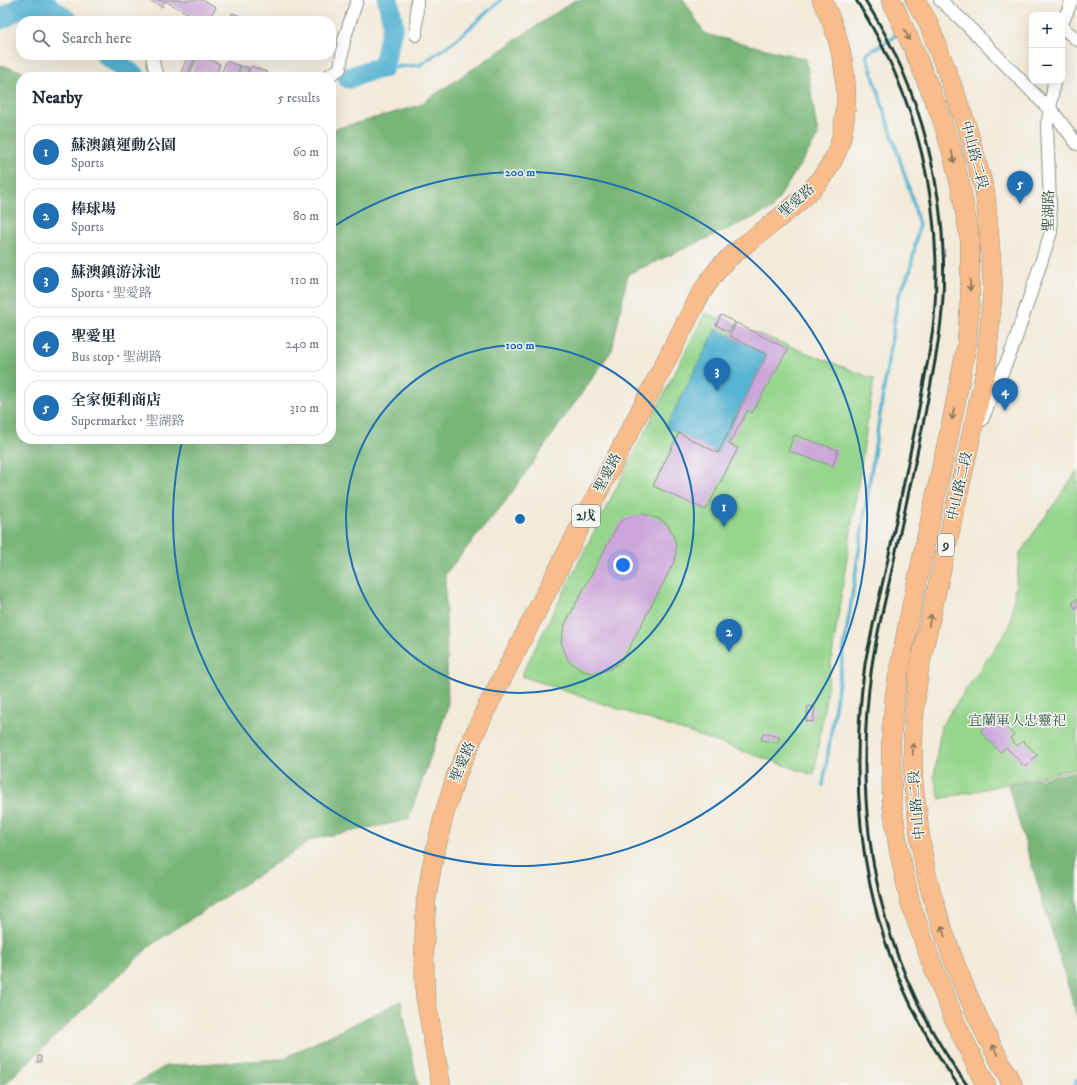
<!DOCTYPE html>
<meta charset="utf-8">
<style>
body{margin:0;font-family:"IM FELL DW Pica","Noto Serif TC",serif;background:#f2f2f3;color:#1f2937}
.controls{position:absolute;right:12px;top:12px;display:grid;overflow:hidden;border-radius:8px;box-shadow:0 4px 16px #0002}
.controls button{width:36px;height:36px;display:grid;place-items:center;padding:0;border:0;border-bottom:1px solid #e0e1e3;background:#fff;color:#1f2937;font:20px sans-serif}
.you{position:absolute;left:623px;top:565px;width:14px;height:14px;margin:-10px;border:3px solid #fff;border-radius:50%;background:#1a73e8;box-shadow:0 0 0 6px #1a73e833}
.badge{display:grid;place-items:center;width:26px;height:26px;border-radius:50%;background:#1f6fb2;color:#fff;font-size:13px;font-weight:700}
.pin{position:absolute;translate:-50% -33px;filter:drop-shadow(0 1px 2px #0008)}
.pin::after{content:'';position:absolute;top:21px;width:14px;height:12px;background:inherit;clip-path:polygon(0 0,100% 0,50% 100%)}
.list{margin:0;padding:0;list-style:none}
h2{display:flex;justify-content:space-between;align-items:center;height:52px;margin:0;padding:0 16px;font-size:17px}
h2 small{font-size:13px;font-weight:400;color:#747a83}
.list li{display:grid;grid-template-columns:26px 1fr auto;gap:12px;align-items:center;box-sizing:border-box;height:56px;margin:0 8px 8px;padding:0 8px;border:1px solid #e0e1e3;border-radius:16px}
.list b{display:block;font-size:15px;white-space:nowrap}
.list p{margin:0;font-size:13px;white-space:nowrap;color:#747a83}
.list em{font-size:13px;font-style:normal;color:#747a83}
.icon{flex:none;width:22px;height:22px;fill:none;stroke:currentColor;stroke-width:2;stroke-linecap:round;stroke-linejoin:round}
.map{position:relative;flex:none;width:1077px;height:1085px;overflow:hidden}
.search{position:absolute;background:#fff;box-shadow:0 4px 16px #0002;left:16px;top:16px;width:320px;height:44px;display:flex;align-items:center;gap:10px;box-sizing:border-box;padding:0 14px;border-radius:16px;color:#747a83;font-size:15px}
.panel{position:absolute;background:#fff;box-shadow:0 4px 16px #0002;left:16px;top:72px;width:320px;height:372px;border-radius:16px}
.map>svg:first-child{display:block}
</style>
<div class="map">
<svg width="1077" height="1085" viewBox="0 0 1077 1085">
<rect width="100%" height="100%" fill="#f6f6f2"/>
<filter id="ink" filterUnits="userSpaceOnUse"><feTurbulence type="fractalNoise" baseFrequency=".025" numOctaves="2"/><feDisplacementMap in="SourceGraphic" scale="8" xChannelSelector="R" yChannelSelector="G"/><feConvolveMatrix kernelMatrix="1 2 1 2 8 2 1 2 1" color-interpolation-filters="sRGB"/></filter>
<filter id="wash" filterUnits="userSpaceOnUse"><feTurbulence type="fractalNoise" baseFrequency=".012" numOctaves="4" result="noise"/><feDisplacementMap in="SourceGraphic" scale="16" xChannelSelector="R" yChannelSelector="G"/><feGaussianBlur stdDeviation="0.9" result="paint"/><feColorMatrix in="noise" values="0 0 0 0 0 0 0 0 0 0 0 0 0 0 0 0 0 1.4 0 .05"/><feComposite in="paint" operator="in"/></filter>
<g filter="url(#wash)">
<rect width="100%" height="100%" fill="#f3ead9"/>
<g fill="#95d58c" stroke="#5a8960">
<path d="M 705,313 L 874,379 L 814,775 L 521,676 Z"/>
<path d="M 1077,471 L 1077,768 L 940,799 L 934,777 L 941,726 L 1010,626 L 1020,553 Z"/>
</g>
<g fill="#78b678" stroke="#4c7a56">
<path d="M 575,0 L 684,0 L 705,34 L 806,59 L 818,136 L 772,209 L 628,274 L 612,350 L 505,502 L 445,574 L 448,707 L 408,820 L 313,839 L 151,945 L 4,1085 L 0,1085 L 0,65 L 41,77 L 21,77 L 21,439 L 331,439 L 331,130 L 418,106 Z"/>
<path d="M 1077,771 L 1077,1016 L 1008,785 Z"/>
<path d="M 401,1001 L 418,1085 L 133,1085 L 166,1066 L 282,1059 Z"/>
</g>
<path fill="#55b3d3" stroke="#3a7884" d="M 716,329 L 767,355 L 718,453 L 666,427 Z"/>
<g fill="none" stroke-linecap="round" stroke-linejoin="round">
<g stroke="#55b3d3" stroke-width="3.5">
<path d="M 383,68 L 420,65 L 456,40 L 501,0"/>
<path d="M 823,785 L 898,297 L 910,271 L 919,226 L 913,201 L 866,54 L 892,39 L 899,30"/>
<path d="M 1075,1085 L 1077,1080"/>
</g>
<g stroke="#55b3d3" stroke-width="21">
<path d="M 0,19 L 7,16 L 25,4 L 49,7 L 68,21"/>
<path d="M 106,55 L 136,77"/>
<path d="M 348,78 L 371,70 L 383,68 L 393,24 L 388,0"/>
</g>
</g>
<g id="blocks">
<g fill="#cca6da">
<path d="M 149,0 L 203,0 L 216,7 L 208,21 L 202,21 L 165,1 L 162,7 Z"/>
<path d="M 232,13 L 254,21 L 229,21 Z"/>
<path d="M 188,55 L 195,57 L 187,77 L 186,77 L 180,75 Z"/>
<path d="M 198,55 L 220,64 L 215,77 L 189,77 Z"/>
<path d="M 226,61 L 240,66 L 236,77 L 220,77 Z"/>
<path d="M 242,66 L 249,68 L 245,77 L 238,77 Z"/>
<path d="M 251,66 L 267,72 L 265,77 L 247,77 Z"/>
<path d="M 721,315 L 735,322 L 729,332 L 716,325 Z"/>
<path d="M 736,323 L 788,349 L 752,413 L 748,410 L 729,444 L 738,448 L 706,510 L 653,486 L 679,433 L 718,453 L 767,355 L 730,336 Z"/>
<path d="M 794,435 L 838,450 L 833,466 L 788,451 Z"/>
<path d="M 644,514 L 659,519 L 668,525 L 673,535 L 676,544 L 676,552 L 674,562 L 625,656 L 618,664 L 610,669 L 601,672 L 591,673 L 581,670 L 568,660 L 564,650 L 561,642 L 563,632 L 565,624 L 619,523 L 626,518 Z"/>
<path d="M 1077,599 L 1077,609 L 1075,608 L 1073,605 L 1073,602 Z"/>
<path d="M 808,706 L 815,707 L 813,722 L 806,721 Z"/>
<path d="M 996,716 L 1014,735 L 1010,738 L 1017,746 L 1023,741 L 1037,755 L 1025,767 L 1006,747 L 1000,752 L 980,731 Z"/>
<path d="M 763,733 L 779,737 L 778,743 L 761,740 Z"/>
<rect x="38" y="1056" width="3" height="6"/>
</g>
</g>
</g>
<g filter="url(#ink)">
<use href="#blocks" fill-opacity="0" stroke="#899486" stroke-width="1"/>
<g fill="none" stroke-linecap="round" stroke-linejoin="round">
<defs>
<g id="street">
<path d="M 940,0 L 961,19 L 1050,110 L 1047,125 L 1051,232 L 1013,347 L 982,420"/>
<path d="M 1062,24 L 1072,0"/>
<path d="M 1062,27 L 1077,40"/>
<path d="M 416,35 L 417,0"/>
<path d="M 152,55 L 155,71 L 159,77"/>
<path d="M 326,77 L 340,69 L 344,40 L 357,0"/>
<path d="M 1054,81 L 1050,110 L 1054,113 L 1077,144"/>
</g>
<g id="primary">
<path d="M 891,0 L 913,48 L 941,116 L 953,156 L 961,189 L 970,240 L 970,299 L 967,344 L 953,415 L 908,623 L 895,694 L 891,741 L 892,803 L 899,851 L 910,902 L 930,959 L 956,1024 L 986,1085"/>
<path d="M 915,0 L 928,22 L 953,88 L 965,121 L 985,192 L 989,233 L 993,287 L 986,370 L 919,669 C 914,705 912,742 913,778 C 914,793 917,807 918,821 C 921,845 924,869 931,892 C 950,959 978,1024 1013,1085"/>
<path d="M 441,1085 L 425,994 L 424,949 L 426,901 L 432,865 L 444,815 L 456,776 L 484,713 L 699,297 C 707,284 716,269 728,259 C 767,223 827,194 841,139 C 844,127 845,115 846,103 C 847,66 838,32 822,0"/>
</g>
</defs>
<use href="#street" stroke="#899486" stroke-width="14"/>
<use href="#primary" stroke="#899486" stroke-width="20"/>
<use href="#street" stroke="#fff" stroke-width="12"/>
<use href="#primary" stroke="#fabc8b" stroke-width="19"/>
<g stroke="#1f3d34" stroke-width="3">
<path d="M 856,0 C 917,95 944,207 934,319 C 931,347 925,375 920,403 C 910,455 899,507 888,559 C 883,581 878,603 873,625 C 871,638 867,651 865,664 C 844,818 868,957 958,1085"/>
<path d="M 865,0 C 921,87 948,194 943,297 C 941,335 933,372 926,409 C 916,461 904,513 893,565 C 886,598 877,631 872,665 C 856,777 866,894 915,997 C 929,1028 947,1057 967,1085"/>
</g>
</g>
<defs><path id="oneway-shaft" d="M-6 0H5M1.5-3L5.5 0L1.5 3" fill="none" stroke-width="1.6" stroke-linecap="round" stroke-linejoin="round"/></defs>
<g stroke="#82765b">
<use href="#oneway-shaft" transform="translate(907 35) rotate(66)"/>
<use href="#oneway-shaft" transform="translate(953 157) rotate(76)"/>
<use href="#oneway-shaft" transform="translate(970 285) rotate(90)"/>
<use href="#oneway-shaft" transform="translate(953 414) rotate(101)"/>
<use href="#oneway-shaft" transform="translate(930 620) rotate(-78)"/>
<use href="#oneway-shaft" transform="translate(913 749) rotate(-89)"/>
<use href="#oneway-shaft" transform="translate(943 931) rotate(-108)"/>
<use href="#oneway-shaft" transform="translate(995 1050) rotate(-116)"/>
</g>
</g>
<g fill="none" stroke="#1f6fb2" stroke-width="2">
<circle cx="520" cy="519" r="174"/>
<path d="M331 228A347 347 0 1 1 182 441"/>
</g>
<g text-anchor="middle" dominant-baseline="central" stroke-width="3" stroke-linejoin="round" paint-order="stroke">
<g fill="#f6f6f2" stroke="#60746d" stroke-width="1">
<rect x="572" y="505" width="28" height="22" rx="3"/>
<rect x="938" y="534" width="16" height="22" rx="3"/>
</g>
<g font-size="13" font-weight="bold" fill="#1f3d34">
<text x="586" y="516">2戊</text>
<text x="946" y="545">9</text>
</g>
<g font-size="14" fill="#1f3d34" stroke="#f6f6f2">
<text transform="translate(974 155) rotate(75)">中山路二段</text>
<text transform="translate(797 201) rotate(-42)">聖愛路</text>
<text transform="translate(1049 211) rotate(-89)">聖湖路</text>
<text transform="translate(608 473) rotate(-63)">聖愛路</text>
<text transform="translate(960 486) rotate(-77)">中山路二段</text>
<text transform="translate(463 762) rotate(-67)">聖愛路</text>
<text transform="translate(917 805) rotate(-95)">中山路二段</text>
</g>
<g font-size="14" fill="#375b46" stroke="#f6f6f2">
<text x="1017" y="721">宜蘭軍人忠靈祀</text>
</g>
</g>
<circle cx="520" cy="519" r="6" fill="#1f6fb2" stroke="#f6f6f2" stroke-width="2"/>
<g font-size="12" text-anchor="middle" font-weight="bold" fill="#1f6fb2" stroke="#f6f6f2" stroke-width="3" stroke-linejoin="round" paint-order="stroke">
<text x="520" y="176">200 m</text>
<text x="520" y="349">100 m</text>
</g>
</svg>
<div class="controls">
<button>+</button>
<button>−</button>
</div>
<div class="you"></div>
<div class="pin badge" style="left:724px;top:527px">1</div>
<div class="pin badge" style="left:729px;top:652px">2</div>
<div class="pin badge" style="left:717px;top:391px">3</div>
<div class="pin badge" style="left:1005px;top:411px">4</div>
<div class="pin badge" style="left:1020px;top:204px">5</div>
<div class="search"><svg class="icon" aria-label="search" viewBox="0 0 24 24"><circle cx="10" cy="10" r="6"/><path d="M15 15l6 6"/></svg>Search here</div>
<section class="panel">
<h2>Nearby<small>5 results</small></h2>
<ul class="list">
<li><span class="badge">1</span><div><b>蘇澳鎮運動公園</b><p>Sports</p></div><em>60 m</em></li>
<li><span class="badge">2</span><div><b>棒球場</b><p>Sports</p></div><em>80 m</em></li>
<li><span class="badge">3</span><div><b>蘇澳鎮游泳池</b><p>Sports · 聖愛路</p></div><em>110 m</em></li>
<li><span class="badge">4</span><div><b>聖愛里</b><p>Bus stop · 聖湖路</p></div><em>240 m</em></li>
<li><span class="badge">5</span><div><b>全家便利商店</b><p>Supermarket · 聖湖路</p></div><em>310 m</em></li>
</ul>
</section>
</div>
